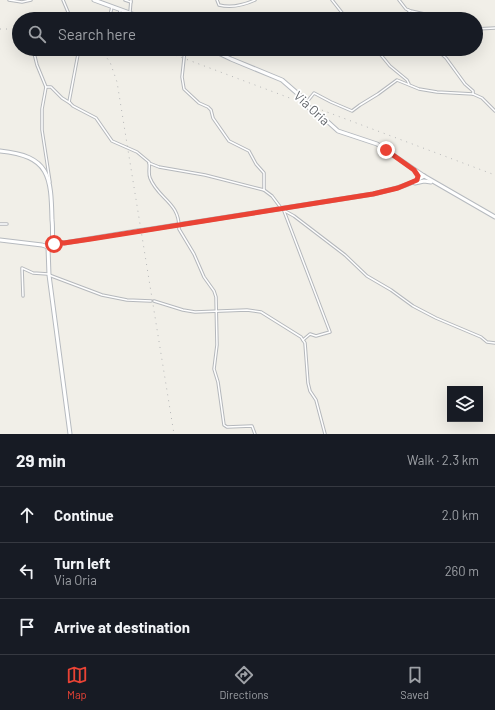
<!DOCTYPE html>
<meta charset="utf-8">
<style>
body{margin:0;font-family:Barlow,sans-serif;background:#20242c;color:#f1f3f6}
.controls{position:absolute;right:12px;bottom:12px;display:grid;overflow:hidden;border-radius:0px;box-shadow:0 4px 16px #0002}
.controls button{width:36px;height:36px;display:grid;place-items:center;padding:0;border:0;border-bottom:1px solid #363941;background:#171b24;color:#f1f3f6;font:20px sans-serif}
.stop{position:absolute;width:12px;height:12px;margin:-9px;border:3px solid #ea4335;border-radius:50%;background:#fff}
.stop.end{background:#ea4335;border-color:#fff;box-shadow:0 1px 4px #0008}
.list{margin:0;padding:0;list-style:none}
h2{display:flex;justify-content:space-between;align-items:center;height:52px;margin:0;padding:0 16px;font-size:17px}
h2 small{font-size:13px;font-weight:400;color:#9ea1a6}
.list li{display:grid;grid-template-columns:26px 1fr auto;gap:12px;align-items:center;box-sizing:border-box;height:56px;padding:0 16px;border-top:1px solid #363941}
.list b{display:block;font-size:15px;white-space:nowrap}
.list p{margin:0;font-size:13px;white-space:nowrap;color:#9ea1a6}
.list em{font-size:13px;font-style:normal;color:#9ea1a6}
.icon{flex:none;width:22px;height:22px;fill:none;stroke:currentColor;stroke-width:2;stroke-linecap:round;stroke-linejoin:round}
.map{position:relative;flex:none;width:495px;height:434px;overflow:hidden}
.search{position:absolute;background:#171b24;box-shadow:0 4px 16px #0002;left:12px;right:12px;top:12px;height:44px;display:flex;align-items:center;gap:10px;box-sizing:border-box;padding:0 14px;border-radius:22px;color:#9ea1a6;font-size:15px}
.sheet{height:220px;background:#171b24}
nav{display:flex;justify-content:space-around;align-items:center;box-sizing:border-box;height:56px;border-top:1px solid #363941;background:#171b24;font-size:11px;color:#9ea1a6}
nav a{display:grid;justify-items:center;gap:2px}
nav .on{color:#ea4335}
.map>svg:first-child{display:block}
</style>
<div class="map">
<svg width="495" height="434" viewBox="0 0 495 434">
<rect width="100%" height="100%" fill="#f1efe8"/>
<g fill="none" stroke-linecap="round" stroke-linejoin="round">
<defs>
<g id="street">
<path d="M 9,0 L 22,2 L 31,0"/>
<path d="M 63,0 L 71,19"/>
<path d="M 125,0 L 131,2"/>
<path d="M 217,0 L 219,5 C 231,8 244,5 255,0"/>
<path d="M 332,0 L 347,19"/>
<path d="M 399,0 L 406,9 L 411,11 L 447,19"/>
<path d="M 408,10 L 416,19"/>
<path d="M 130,12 L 131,0"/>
<path d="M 109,19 L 112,7"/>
<path d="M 118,19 L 120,11"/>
<path d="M 126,19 L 128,13"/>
<path d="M 476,29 L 495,28"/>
<path d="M 33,49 L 37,65 L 46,87 L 42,109 L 42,130 L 50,182"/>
<path d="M 79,49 L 69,102 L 73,106 L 96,118 L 112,141 L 137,152 L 149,162 C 150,167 148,173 150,178 C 158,199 180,202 179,229 L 194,254 L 204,277 L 214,291 L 216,297 L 217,345 L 214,369 L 218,382 L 224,425 L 227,427 L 252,426 L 255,434"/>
<path d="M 185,49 L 182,77 L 184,89 L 199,103 L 208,107 L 211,110 L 213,118 L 229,141 L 249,151 L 256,164 L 264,173 L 264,190 L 272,196 L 281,208"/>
<path d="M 376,49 L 390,66 L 407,80 L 409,84"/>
<path d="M 436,49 L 446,58 L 465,84 L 473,91 L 473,94"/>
<path d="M 46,87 L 51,87 L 62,98 L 70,103"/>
<path d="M 306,103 L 314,93 L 331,102 L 352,111 L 360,105 L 378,94 L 397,80 L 419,89 L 437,92 L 473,94 L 482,98 L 495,111"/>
<path d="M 149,163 L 159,167 L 205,175 L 264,190"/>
<path d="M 284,211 L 330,332 L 316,336 L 310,334 L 303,340"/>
<path d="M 285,211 L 294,216 L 345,255 L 367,276 L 391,290 L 413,306 L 436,318 L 481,337 L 487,342 L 495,343"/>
<path d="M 0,224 L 7,224"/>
<path d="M 49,275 L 102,295 L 127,300 L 151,301"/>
<path d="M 23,296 L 22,268 L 33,273 L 48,274"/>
<path d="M 154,301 L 183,310 L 195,312 L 247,310 L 261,312 L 301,337 L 305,343 L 308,383 L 310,391 L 316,400 L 325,434"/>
</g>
<g id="secondary">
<path d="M 94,0 L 146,19"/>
<path d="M 210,49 L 231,59 L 282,80 L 305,100 L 308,107 L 317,112 L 338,131 L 377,144 L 424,176 L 495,217"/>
<path d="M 0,151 C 50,156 51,176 52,220 C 53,227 52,235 53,242"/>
<path d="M 415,183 L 424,181 L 431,182"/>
<path d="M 145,230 L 373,194 C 390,190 409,186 424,176"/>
<path d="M 0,240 L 42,245 L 48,247"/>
<circle cx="51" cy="245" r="4"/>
<path d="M 53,242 L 64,243 L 137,231"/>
<path d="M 48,247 L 49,275 L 70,434"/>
</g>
</defs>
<use href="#street" stroke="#b5b8bc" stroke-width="3.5"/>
<use href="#secondary" stroke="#b6babf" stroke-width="5"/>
<use href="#street" stroke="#fff" stroke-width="1.5"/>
<use href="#secondary" stroke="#fff" stroke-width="3"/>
<g stroke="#b6b7b8" stroke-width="1" stroke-dasharray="1 5" stroke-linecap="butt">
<path d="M 0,29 L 19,29"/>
<path d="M 100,49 L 110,62 L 117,82 L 174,434"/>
<path d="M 159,49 L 495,175"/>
</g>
<defs>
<path id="secondary-bridge" d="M 137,231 L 145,230"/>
</defs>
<use href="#secondary-bridge" stroke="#b6babf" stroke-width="5" stroke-linecap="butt"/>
<use href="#secondary-bridge" stroke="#fff" stroke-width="3"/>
</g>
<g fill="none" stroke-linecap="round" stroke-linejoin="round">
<path stroke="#ea4335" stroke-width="5" d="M 54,244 L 53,242 L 64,243 L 91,239 L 373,194 L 398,188 L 417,180 L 418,176 L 414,170 L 386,150"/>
</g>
<g text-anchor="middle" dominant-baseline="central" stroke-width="3.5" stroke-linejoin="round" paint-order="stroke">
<g font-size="13" fill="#5f6368" stroke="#fff">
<text transform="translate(312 108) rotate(43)">Via Oria</text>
</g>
</g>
</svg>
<div class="controls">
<button><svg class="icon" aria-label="layers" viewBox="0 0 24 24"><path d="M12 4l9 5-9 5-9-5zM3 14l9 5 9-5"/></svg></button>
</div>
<div class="stop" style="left:54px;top:244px"></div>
<div class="stop end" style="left:386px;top:150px"></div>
<div class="search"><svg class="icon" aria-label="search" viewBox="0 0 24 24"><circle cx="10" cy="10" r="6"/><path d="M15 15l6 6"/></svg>Search here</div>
</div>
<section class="sheet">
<h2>29 min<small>Walk · 2.3 km</small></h2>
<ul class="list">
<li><svg class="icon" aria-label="ahead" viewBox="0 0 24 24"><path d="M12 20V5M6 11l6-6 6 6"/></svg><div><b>Continue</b></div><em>2.0 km</em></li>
<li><svg class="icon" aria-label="left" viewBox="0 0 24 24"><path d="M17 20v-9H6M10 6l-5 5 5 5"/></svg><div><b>Turn left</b><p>Via Oria</p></div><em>260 m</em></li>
<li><svg class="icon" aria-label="arrive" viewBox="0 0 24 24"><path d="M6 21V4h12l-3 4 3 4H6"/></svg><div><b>Arrive at destination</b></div></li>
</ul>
</section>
<nav>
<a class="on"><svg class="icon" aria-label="map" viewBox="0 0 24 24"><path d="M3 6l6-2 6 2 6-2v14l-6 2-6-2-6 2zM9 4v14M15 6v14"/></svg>Map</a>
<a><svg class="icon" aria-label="directions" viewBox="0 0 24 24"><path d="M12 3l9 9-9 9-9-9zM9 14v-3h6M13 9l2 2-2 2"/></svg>Directions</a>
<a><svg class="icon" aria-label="saved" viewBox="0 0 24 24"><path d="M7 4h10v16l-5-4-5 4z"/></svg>Saved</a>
</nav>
